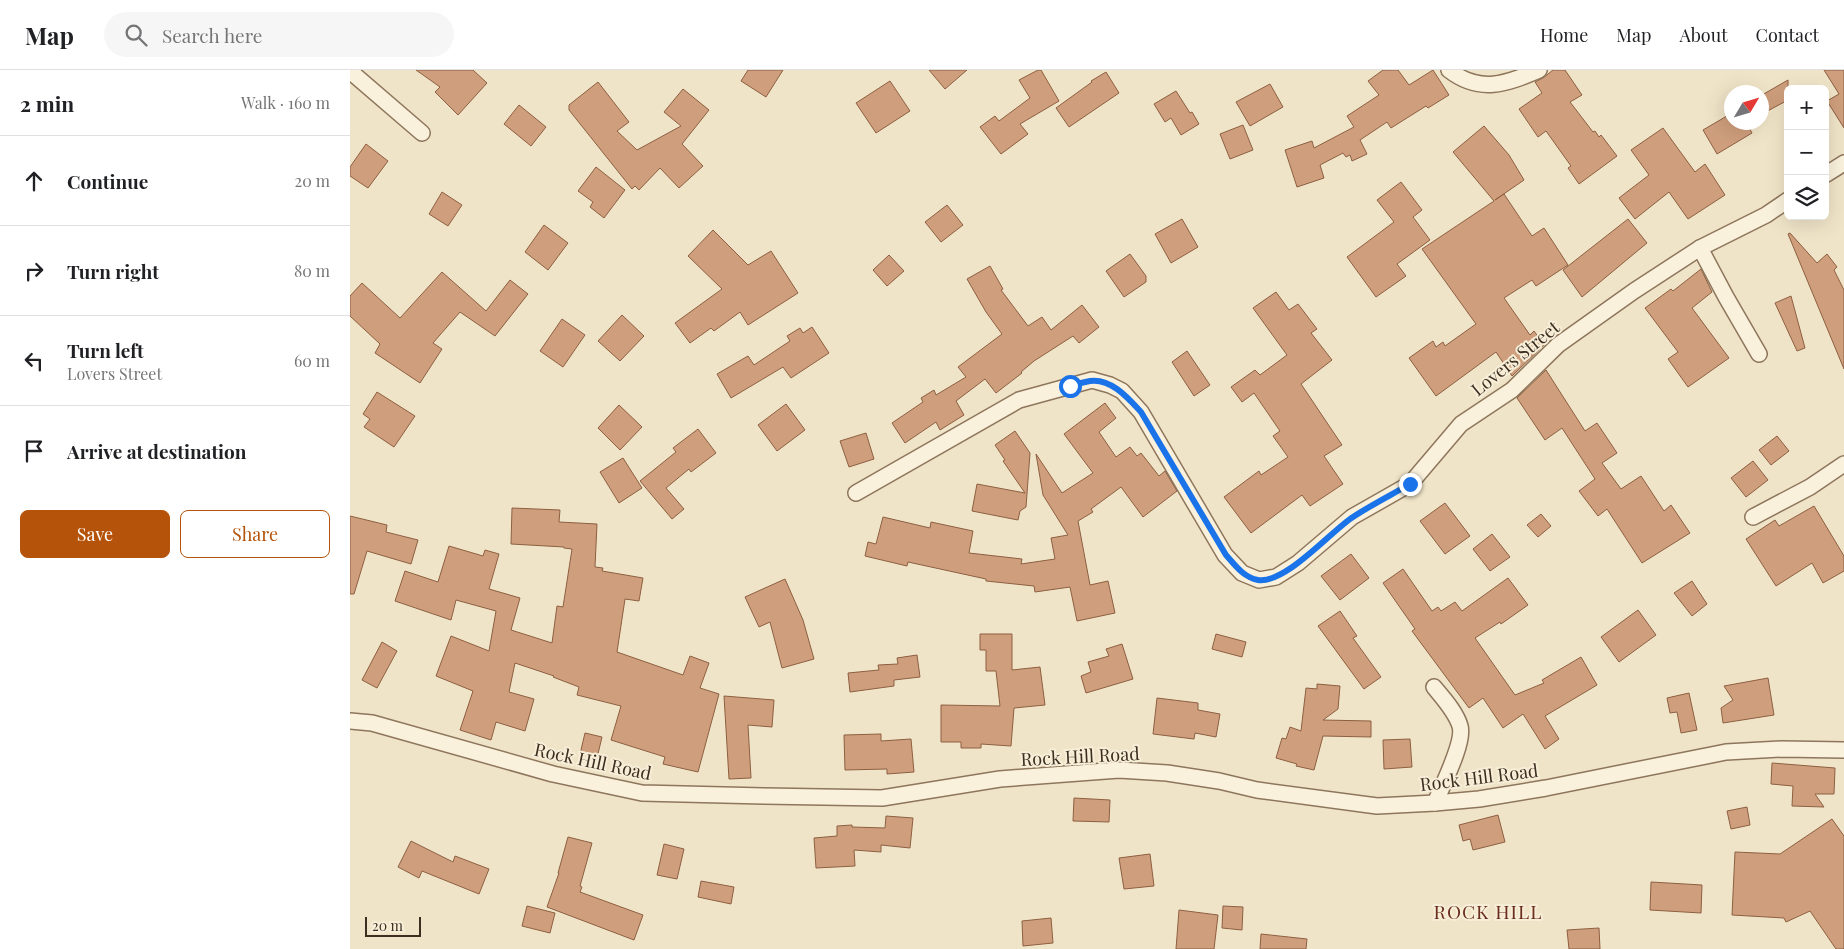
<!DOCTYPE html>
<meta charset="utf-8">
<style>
body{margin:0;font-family:"Playfair Display",serif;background:#f6f6f6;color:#202124}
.controls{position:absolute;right:15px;top:15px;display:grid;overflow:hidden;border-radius:8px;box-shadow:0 5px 20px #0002}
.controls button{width:45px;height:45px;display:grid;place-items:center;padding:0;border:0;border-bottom:1px solid #e0e0e0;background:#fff;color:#202124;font:25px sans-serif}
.compass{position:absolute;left:1374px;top:15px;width:45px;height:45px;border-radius:50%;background:#fff;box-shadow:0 5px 20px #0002;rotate:52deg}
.scale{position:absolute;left:15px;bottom:12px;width:56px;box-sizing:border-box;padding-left:5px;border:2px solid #3d2e20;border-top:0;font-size:14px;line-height:18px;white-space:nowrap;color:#3d2e20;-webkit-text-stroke:4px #f7eed8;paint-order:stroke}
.stop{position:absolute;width:15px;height:15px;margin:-11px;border:4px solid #1a73e8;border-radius:50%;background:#fff}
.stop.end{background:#1a73e8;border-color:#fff;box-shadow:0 1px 5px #0008}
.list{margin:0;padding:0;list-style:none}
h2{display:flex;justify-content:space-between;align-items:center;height:65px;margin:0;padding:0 20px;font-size:21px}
h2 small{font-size:16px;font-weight:400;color:#757577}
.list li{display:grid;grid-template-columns:32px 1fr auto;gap:15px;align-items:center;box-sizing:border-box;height:90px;padding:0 20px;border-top:1px solid #e0e0e0}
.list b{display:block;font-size:19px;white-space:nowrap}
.list p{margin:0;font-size:16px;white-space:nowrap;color:#757577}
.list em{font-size:16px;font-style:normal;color:#757577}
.actions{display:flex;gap:10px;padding:15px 20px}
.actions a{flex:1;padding:11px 0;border:1px solid #b45309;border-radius:8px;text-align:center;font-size:18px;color:#b45309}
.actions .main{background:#b45309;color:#fff}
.icon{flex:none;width:28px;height:28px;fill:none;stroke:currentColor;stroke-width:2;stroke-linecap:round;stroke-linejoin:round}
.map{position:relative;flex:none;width:1494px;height:879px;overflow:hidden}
header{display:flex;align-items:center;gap:30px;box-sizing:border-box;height:70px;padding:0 25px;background:#fff;border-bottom:1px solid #e0e0e0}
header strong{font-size:24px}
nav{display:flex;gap:28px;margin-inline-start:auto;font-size:18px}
.search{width:350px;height:45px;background:#f6f6f6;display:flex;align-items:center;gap:12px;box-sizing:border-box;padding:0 18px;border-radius:28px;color:#757577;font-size:19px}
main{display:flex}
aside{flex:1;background:#fff}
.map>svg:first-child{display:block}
</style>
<header>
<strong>Map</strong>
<div class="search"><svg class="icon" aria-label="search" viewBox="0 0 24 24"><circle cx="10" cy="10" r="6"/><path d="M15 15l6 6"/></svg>Search here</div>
<nav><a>Home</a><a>Map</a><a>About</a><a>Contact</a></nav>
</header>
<main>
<aside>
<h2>2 min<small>Walk · 160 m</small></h2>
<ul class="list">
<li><svg class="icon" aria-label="ahead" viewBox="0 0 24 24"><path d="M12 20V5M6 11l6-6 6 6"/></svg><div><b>Continue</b></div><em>20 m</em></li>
<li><svg class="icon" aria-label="right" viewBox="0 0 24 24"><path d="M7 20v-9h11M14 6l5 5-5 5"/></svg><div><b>Turn right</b></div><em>80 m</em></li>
<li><svg class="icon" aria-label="left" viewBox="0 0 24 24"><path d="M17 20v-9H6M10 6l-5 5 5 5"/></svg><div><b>Turn left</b><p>Lovers Street</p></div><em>60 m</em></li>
<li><svg class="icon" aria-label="arrive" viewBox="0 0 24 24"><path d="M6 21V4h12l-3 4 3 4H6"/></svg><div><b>Arrive at destination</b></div></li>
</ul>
<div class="actions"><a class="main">Save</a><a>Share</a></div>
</aside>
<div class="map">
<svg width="1494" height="879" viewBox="0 0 1494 879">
<rect width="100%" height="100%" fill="#f0e4c8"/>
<g fill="#cf9f7d" stroke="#8d5f41">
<path d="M 66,0 L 123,0 L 137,13 L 108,45 L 85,22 L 90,17 Z"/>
<path d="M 398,0 L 433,0 L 416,27 L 391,11 Z"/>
<path d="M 579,0 L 617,0 L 595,19 Z"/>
<path d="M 688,0 L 691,0 L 709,31 L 670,54 L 678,64 L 651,84 L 630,57 L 645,46 L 649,51 L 680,28 L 669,10 Z"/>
<path d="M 1033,0 L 1048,0 L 1059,15 L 1083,0 L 1099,25 L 1078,38 L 1076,36 L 1041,58 L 1037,52 L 1010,70 L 1017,84 L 1002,91 L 1000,85 L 996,87 L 993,83 L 970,95 L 974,108 L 947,117 L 935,80 L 962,71 L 964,78 L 1004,57 L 997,46 L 1029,25 L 1018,11 Z"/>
<path d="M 1203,0 L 1215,0 L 1232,25 L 1220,32 L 1243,62 L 1245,61 L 1249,67 L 1251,65 L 1267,86 L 1229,114 L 1218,98 L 1221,96 L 1196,61 L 1188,67 L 1169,39 L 1192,23 L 1185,12 L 1193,8 Z"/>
<path d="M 1474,0 L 1494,0 L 1494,58 L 1477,31 L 1489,24 Z"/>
<path d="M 756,2 L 769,23 L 719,57 L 706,38 L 742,12 L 741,11 Z"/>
<path d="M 1438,10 L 1438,30 L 1412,44 L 1412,25 Z"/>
<path d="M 540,11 L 560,41 L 526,63 L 506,33 Z"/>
<path d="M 248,12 L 279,52 L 267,61 L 287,80 L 331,56 L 314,42 L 333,19 L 359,40 L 332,74 L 353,96 L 329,118 L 310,98 L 289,120 L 285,116 L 282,119 L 219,40 L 219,35 Z"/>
<path d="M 920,14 L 933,37 L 900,56 L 886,32 Z"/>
<path d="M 826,21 L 840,43 L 842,42 L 849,54 L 831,65 L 821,48 L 815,52 L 804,34 Z"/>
<path d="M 169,35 L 196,57 L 181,76 L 154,54 Z"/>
<path d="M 1382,43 L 1382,52 L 1396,52 L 1402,63 L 1367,84 L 1353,60 Z"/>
<path d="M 893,55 L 903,80 L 880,89 L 870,64 Z"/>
<path d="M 1134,56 L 1159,85 L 1174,110 L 1145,130 L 1154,124 L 1182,166 L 1194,158 L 1218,195 L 1186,216 L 1182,210 L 1154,228 L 1180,265 L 1184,261 L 1194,275 L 1162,306 L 1146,282 L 1086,326 L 1059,288 L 1083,271 L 1086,277 L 1093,272 L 1095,276 L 1126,254 L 1072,179 L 1144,131 L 1103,82 Z"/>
<path d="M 1313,58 L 1345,102 L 1355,94 L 1375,125 L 1338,149 L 1319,122 L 1285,149 L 1269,128 L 1299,105 L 1281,80 Z"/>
<path d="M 16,74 L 38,91 L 18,118 L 0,106 L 0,97 Z"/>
<path d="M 246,97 L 275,120 L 254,148 L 240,137 L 243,132 L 228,121 Z"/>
<path d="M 1051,112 L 1072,140 L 1063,147 L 1080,170 L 1047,194 L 1056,206 L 1026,227 L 997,187 L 1044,152 L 1027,130 Z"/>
<path d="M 92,122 L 112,135 L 98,156 L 79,144 Z"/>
<path d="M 597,135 L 613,155 L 591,172 L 575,152 Z"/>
<path d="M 832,149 L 848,177 L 821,193 L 805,164 Z"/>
<path d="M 1278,149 L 1297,173 L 1232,227 L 1213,200 Z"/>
<path d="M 194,155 L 218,173 L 198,200 L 175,182 Z"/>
<path d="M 363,160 L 398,195 L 421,181 L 448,223 L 398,255 L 390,242 L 364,261 L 361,258 L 340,273 L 325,253 L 372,219 L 338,186 Z"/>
<path d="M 1440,163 L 1467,193 L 1477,184 L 1487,197 L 1484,200 L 1494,220 L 1494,299 L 1438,164 Z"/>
<path d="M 780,184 L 796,206 L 796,212 L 774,227 L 756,201 Z"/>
<path d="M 539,185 L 554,201 L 537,216 L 523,200 Z"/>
<path d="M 640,196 L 653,219 L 651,220 L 678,256 L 692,247 L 701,260 L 732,235 L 749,257 L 729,273 L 723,266 L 684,291 L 671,302 L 672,303 L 646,323 L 635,309 L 606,331 L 614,345 L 590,360 L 586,352 L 555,373 L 542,353 L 573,332 L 571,328 L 584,320 L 586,325 L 616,307 L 608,297 L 652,264 L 636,242 L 617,209 Z"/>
<path d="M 1351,199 L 1362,222 L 1342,238 L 1379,288 L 1338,317 L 1318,289 L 1328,282 L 1295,238 L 1321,219 L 1323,221 Z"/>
<path d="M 92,202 L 136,241 L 160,210 L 178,224 L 145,266 L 110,242 L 83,273 L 92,279 L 70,313 L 25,283 L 30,274 L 0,246 L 0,226 L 12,213 L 50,248 Z"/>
<path d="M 926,222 L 939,240 L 948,234 L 967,259 L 961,263 L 982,290 L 951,314 L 992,375 L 974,386 L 993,414 L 960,436 L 952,425 L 901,463 L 874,427 L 909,401 L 911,405 L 938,387 L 923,366 L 930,361 L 904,323 L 892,332 L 881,317 L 905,300 L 910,305 L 937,285 L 903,238 Z"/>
<path d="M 1441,226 L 1455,278 L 1447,281 L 1425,233 Z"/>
<path d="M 272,245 L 294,266 L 270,291 L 248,271 Z"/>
<path d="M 212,249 L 235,265 L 213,297 L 190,281 Z"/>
<path d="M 462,257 L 479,283 L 441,308 L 433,297 L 381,328 L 367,304 L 398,286 L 404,295 L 440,271 L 437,266 L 450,258 L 453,263 Z"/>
<path d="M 837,281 L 860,315 L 844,326 L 822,292 Z"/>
<path d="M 1196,300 L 1235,361 L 1247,353 L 1267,383 L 1252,393 L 1271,419 L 1291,406 L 1314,441 L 1321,435 L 1340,463 L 1292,493 L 1257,439 L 1248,446 L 1229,421 L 1245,409 L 1212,358 L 1195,370 L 1167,328 Z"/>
<path d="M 27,322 L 65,346 L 44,377 L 14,357 L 20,349 L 13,344 Z"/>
<path d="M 755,333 L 766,348 L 749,362 L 766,387 L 780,377 L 787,386 L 791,383 L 809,406 L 815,401 L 827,421 L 793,447 L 771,417 L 741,439 L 743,442 L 728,451 L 740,515 L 758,511 L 765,543 L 727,551 L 720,517 L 685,522 L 684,516 L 636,511 L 636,509 L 558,492 L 557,496 L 515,486 L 518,472 L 526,474 L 533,447 L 580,458 L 581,452 L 623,461 L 619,483 L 672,489 L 671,494 L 705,489 L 701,468 L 718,465 L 693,425 L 686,384 L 712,423 L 743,403 L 714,364 Z"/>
<path d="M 436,334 L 455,360 L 427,381 L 408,355 Z"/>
<path d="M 269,335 L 292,357 L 270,380 L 248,358 Z"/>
<path d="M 348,359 L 366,383 L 341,402 L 339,399 L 316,418 L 334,439 L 322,449 L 290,411 L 326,382 L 323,378 Z"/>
<path d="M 665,361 L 680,383 L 676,437 L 670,441 L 668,450 L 622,441 L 627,414 L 675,423 L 653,391 L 655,390 L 645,375 Z"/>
<path d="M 516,363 L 524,389 L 499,397 L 490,371 Z"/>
<path d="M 1427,366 L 1439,381 L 1421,395 L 1409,380 Z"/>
<path d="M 273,388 L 292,418 L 269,433 L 250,402 Z"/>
<path d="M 1403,391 L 1418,410 L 1396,427 L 1381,408 Z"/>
<path d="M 1095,433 L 1120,466 L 1095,484 L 1070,451 Z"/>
<path d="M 1464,436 L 1494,486 L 1494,501 L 1473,513 L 1462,493 L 1426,516 L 1396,469 L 1425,450 L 1429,456 Z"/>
<path d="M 162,438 L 210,440 L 209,452 L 247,454 L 245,497 L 253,498 L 252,501 L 293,508 L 289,531 L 275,529 L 267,582 L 333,605 L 340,586 L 359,593 L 350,618 L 369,624 L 348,702 L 313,694 L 315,687 L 261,670 L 271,636 L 227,625 L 229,617 L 203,607 L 204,606 L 165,593 L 159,622 L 184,629 L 175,661 L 146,652 L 141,670 L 110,660 L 123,621 L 86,606 L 101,566 L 139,581 L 146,541 L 106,530 L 101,550 L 45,531 L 55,501 L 88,512 L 99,476 L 133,486 L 135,480 L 149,484 L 139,519 L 170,528 L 161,560 L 202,573 L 207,536 L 213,537 L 222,479 L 214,478 L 214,477 L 161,474 Z"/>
<path d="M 1191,444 L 1201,456 L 1188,467 L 1177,455 Z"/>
<path d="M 0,446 L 37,455 L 36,462 L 68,470 L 61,494 L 17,481 L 4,524 L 0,524 Z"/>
<path d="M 1142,464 L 1160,487 L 1140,501 L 1123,479 Z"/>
<path d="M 1001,484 L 1019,508 L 990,530 L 971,506 Z"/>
<path d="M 1053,499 L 1082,541 L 1088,537 L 1091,541 L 1105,532 L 1112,541 L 1158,508 L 1178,535 L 1151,554 L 1150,552 L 1125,568 L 1165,625 L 1194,613 L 1192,610 L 1231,587 L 1247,615 L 1195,646 L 1209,669 L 1195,679 L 1173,644 L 1153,658 L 1133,628 L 1119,638 L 1062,561 L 1065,559 L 1033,513 Z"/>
<path d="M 435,509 L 453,550 L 464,589 L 432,598 L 420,552 L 409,557 L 395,527 Z"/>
<path d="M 1342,511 L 1357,534 L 1342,546 L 1324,523 Z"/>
<path d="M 1288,540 L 1306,565 L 1269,592 L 1251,567 Z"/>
<path d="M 990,541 L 1007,566 L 1003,568 L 1031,607 L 1014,619 L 968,556 Z"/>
<path d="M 630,564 L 662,564 L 662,600 L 690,597 L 695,635 L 664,638 L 661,676 L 631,674 L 631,678 L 611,678 L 611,672 L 591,672 L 591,635 L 650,636 L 646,601 L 636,601 L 636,580 L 630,580 Z"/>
<path d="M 866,564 L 896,572 L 892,587 L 862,579 Z"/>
<path d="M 32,572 L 47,581 L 27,618 L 12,610 Z"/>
<path d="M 772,574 L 783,609 L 736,623 L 731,606 L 741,602 L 738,592 L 759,586 L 756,579 Z"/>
<path d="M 567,585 L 570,607 L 544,610 L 544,616 L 500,622 L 498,603 L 529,600 L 528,595 L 548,594 L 547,588 Z"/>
<path d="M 1418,608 L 1424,645 L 1373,653 L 1371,638 L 1383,630 L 1374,616 Z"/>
<path d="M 967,614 L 990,616 L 988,639 L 973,650 L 1021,651 L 1021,667 L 973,666 L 964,700 L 946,696 L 947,694 L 926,688 L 932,668 L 936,669 L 940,657 L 951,661 L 956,618 L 967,619 Z"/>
<path d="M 1339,623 L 1347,660 L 1331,663 L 1327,642 L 1320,643 L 1317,628 Z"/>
<path d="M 374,626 L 424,630 L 422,657 L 398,655 L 401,708 L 379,709 Z"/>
<path d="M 807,628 L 848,633 L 848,640 L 870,644 L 866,667 L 845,663 L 844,669 L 803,664 Z"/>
<path d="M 235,663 L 252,667 L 247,688 L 230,684 Z"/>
<path d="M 531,664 L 531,671 L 561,669 L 564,702 L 537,704 L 537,699 L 495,700 L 494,665 Z"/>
<path d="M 1060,669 L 1062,697 L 1034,699 L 1033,670 Z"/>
<path d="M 1422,693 L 1485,698 L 1484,724 L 1465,724 L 1474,737 L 1442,736 L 1443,716 L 1421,714 Z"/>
<path d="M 724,728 L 760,730 L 759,752 L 723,751 Z"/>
<path d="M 1397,737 L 1400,755 L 1381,759 L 1377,741 Z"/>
<path d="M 1148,745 L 1155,772 L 1123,780 L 1120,769 L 1113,771 L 1109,755 Z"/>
<path d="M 536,746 L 563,748 L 560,778 L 531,775 L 531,782 L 504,780 L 505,796 L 466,798 L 464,768 L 487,766 L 487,756 L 502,755 L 502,757 L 535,758 Z"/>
<path d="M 1482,749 L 1494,766 L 1494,879 L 1486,879 L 1460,841 L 1436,852 L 1434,848 L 1382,845 L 1385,782 L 1430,784 Z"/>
<path d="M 218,767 L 242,773 L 230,816 L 232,817 L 230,822 L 293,845 L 284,870 L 197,837 L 209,803 L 208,803 Z"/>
<path d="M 61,771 L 103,792 L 105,786 L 139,799 L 129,824 L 72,801 L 69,808 L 48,797 Z"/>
<path d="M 314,774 L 334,779 L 327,809 L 307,805 Z"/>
<path d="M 800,784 L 804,816 L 774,819 L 769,788 Z"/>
<path d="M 351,811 L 384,817 L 381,834 L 348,827 Z"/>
<path d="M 1301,812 L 1352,815 L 1351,843 L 1300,840 Z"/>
<path d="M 177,836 L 205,843 L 200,863 L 172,856 Z"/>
<path d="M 873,836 L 893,837 L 892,860 L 872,858 Z"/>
<path d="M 829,840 L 868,845 L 864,879 L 826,879 Z"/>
<path d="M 701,848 L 703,873 L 673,876 L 672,851 Z"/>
<path d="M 1249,858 L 1250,879 L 1219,879 L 1217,860 Z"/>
<path d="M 911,864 L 957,869 L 956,879 L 910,879 Z"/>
</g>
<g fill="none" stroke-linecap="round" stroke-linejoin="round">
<defs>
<g id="street">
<path d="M 1099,0 C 1130,24 1156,14 1189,0"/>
<path d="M 0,1 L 72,63"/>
<path d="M 1475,105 L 1494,93"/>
<path d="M 1350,178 L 1376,227 L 1409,284"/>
<path d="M 506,423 L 669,330 L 742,310 L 760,315 L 772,321 L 791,342 L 875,485 L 892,503 L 909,510 L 926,507 L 948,493 L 1002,447 L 1060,414 L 1111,354 L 1162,320 L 1208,275 L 1284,221 L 1350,178 L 1416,145 L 1438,130"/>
<path d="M 1403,447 L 1460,417 L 1494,394"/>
<path d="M 1084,617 C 1093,628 1106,642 1110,656 C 1115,672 1092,716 1085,733"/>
<path d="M 0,651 L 22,653 L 203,704 L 292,723 L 414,726 L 532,728 L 650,709 L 769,700 L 817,703 L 869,711 L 907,720 L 1027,736 L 1085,733 L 1129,729 L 1196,718 L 1376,682 L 1432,679 L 1494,680"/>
</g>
</defs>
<use href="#street" stroke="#8d765c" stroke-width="18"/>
<use href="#street" stroke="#faf1dc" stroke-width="15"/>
</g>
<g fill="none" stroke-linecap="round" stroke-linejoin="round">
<path stroke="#1a73e8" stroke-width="6" d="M 720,316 C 727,314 734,312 740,311 C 761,308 778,328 791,342 L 876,485 C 885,495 893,507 908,510 C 936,514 981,461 1003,447 C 1021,435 1041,425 1060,414"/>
</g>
<g text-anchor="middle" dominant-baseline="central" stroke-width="4" stroke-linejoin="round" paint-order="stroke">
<g font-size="18" fill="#3d2e20" stroke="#f7eed8">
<text transform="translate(1165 288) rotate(-39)">Lovers Street</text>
<text transform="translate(730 686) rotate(-3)">Rock Hill Road</text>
<text transform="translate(243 691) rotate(12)">Rock Hill Road</text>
<text transform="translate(1129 707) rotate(-7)">Rock Hill Road</text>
</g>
<g font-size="19" letter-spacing="1" fill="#6b2e1e" stroke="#f7eed8">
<text x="1138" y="841">ROCK HILL</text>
</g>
</g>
</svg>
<div class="controls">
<button>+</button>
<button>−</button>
<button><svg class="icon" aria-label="layers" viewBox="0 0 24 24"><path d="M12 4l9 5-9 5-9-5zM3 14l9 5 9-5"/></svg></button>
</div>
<svg class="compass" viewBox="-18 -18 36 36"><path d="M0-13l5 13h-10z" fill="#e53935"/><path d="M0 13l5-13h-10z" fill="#757577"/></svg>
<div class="scale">20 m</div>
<div class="stop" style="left:720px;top:316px"></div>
<div class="stop end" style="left:1060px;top:414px"></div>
</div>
</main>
